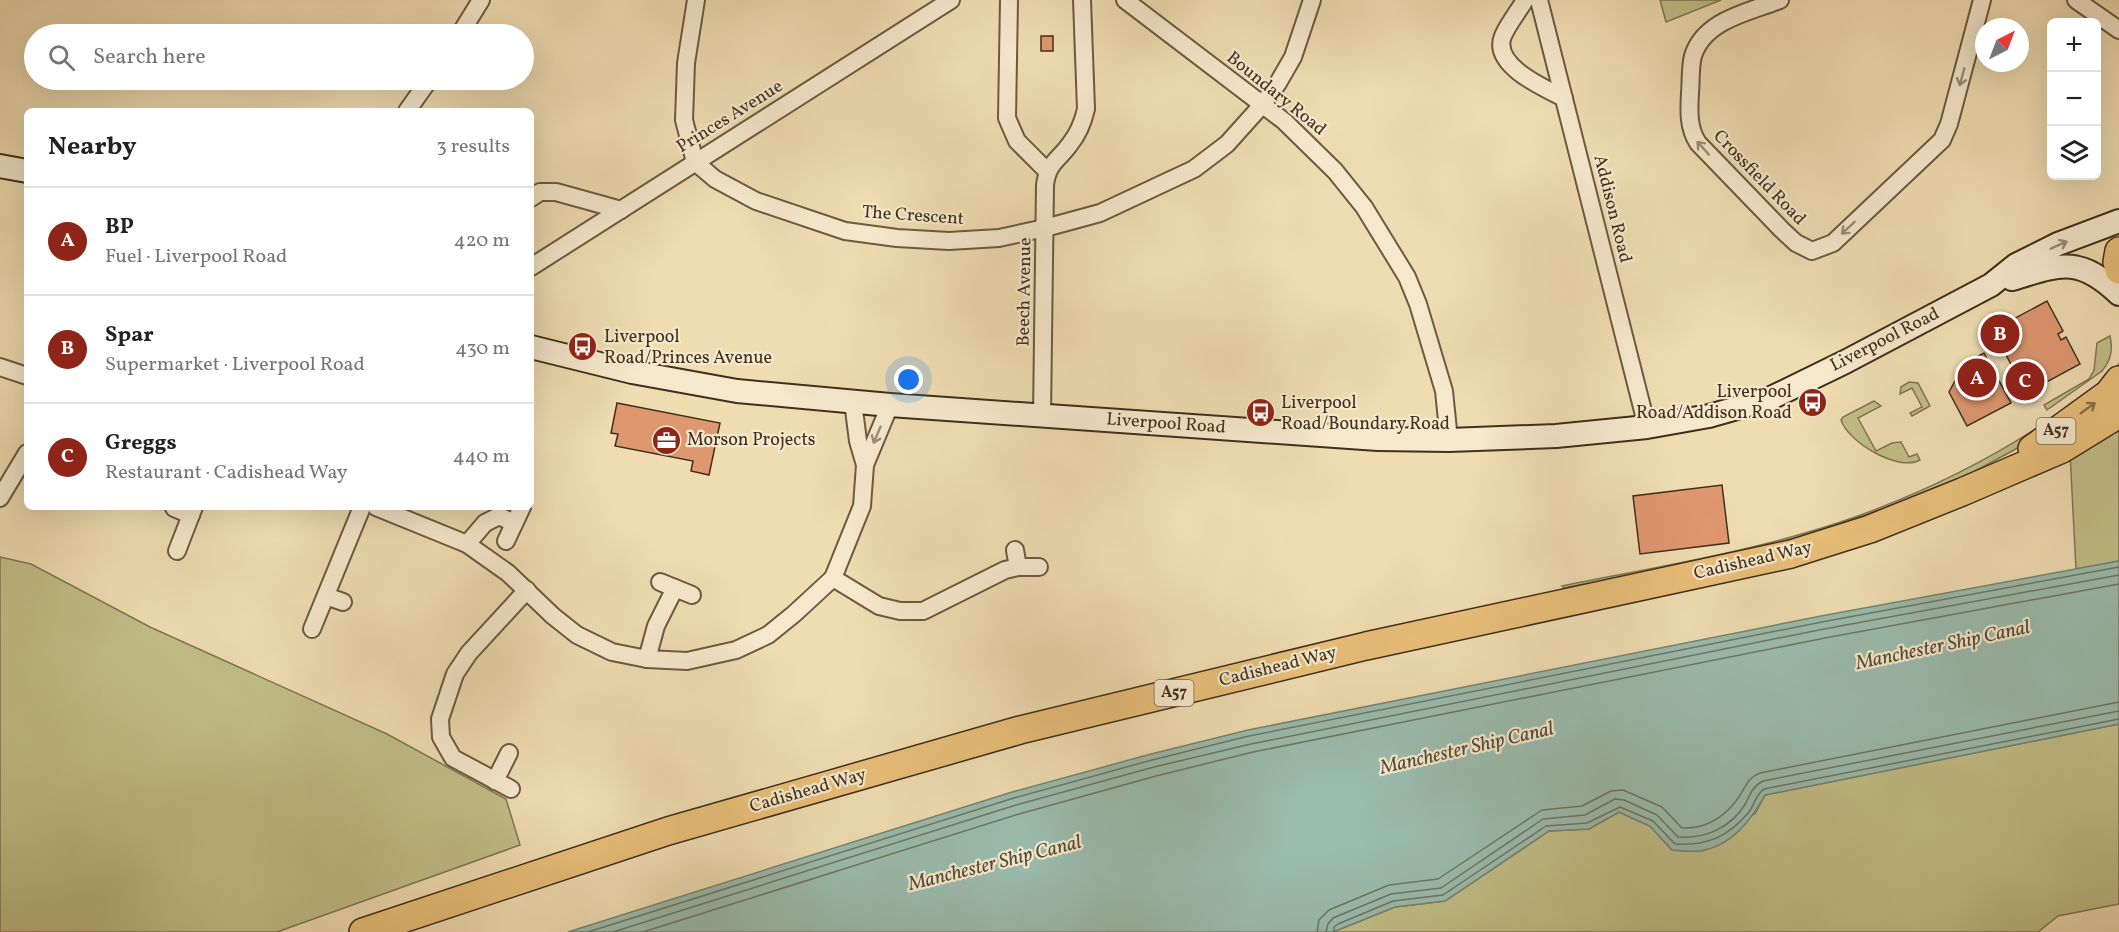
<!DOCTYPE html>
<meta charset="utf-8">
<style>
body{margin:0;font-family:Vollkorn,serif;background:#f2f2f2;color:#202124}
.controls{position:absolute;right:18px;top:18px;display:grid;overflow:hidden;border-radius:9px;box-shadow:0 6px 24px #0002}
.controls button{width:54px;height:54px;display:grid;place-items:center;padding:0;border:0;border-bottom:2px solid #e0e0e0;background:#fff;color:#202124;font:30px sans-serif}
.compass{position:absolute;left:1975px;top:18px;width:54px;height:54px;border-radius:50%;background:#fff;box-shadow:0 6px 24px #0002;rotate:42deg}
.you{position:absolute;left:909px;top:380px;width:21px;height:21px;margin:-15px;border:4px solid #fff;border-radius:50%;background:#1a73e8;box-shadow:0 0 0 9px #1a73e833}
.badge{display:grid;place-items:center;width:39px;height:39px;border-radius:50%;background:#8f2418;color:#fff;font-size:20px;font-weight:700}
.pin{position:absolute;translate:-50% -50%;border:3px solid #fff;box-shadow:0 2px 6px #0006}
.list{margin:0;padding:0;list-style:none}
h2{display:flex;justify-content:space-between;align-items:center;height:78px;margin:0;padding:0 24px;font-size:26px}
h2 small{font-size:20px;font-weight:400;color:#757577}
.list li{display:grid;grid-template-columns:39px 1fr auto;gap:18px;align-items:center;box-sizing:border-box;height:108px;padding:0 24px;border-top:2px solid #e0e0e0}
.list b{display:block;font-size:22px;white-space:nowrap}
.list p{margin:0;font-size:20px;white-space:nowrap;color:#757577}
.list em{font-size:20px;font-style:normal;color:#757577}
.icon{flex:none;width:33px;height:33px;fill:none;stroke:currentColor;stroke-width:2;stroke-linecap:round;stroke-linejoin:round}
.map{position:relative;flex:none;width:2119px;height:932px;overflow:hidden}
.search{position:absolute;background:#fff;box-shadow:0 6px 24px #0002;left:24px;top:24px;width:510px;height:66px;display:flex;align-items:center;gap:15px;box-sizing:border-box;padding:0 21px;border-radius:33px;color:#757577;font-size:22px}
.panel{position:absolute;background:#fff;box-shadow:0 6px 24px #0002;left:24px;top:108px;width:510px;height:402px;border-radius:9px}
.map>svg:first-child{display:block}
</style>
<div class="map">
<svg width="2119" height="932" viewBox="0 0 2119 932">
<rect width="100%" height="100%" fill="#efdcb1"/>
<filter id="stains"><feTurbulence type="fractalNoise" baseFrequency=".00333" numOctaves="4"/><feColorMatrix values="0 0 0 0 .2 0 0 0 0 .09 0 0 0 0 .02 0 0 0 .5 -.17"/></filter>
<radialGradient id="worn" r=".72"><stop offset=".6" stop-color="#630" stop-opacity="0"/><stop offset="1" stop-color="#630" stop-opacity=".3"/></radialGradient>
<g fill="#c1be87" stroke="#807652" stroke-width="1.5">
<path d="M 1660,0 L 1721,0 L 1666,22 Z"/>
<path d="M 2110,336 C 2113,350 2111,360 2102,371 L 2047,410 L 2044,405 L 2089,379 L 2094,370 L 2097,343 Z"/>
<path d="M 2119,363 L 2119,375 L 2061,421 L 2014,450 L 1966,476 L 1914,498 L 1812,534 L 1715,558 L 1564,588 L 1562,586 C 1661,566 1763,550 1858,516 C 1951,482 2042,433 2117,368 Z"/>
<path d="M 1909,382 L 1918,383 L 1930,406 L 1912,416 L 1910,413 L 1922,407 L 1912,388 L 1900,394 L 1901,387 Z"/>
<path d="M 1874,401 L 1881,406 L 1858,418 L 1876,451 L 1892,443 L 1901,442 L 1909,457 L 1917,454 L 1920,460 C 1898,472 1848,442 1841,420 L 1843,417 Z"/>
<path d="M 2119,422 L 2119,561 L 2076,569 L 2070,453 Z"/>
<path d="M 0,557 L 31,564 L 150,627 L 387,734 L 506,799 L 520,845 L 277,932 L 0,932 Z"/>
<path d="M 2119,724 L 2119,904 L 2058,916 L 2038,932 L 1333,932 L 1395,907 L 1445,901 L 1549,831 L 1589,829 L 1619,812 L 1650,826 L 1672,850 L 1755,814 L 1765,795 Z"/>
</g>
<path fill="#9abbad" stroke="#768373" stroke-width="1.5" d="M 2119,561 L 2119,724 L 1765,795 C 1751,820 1732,846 1700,851 C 1691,852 1681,851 1672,850 L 1650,826 L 1619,812 L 1589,829 L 1549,831 L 1445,901 L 1395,907 L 1333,932 L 568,932 L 1012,792 L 1151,754 L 1248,730 L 1821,616 Z"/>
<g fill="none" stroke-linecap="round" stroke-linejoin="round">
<g stroke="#6d7564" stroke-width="1.5">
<path d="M 588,932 L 1014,798 L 1152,760 L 1249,736 L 1822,622 L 2119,567"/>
<path d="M 613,932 L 1016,805 L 1154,767 L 1251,744 L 1824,629 L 2119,575"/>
<path d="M 643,932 L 1019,814 L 1156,776 L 1253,752 L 1825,638 L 2119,584"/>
<path d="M 1317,932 L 1319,920 L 1329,910 L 1389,885 L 1438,879 L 1542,810 L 1582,806 L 1611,791 L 1623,790 L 1662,807 L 1682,828 C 1705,829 1722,819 1736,801 C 1745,790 1746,778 1760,773 L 2119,702"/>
<path d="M 1326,932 L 1328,924 L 1333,918 L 1391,894 L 1441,888 L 1543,819 L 1585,815 L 1615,799 L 1624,800 L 1657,815 L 1678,837 C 1705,839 1731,828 1746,803 C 1750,794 1753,786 1763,781 L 2119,711"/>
<path d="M 1334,932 L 1334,927 L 1338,924 L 1393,901 L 1443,895 L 1546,826 L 1587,823 L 1620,807 L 1653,821 L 1675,844 C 1707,846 1728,837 1749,812 C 1755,804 1756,794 1764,789 L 2119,719"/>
</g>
</g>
<g fill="#df9770" stroke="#402f1c" stroke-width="1.5">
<rect x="1041" y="36" width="12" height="15"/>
<path d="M 2047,301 L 2063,331 L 2058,334 L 2061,340 L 2066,337 L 2080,364 L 2026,393 L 2017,376 L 2021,373 L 2018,368 L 2014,370 L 1993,330 Z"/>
<path d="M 1984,353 L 2011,403 L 1967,426 L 1949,392 L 1965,363 Z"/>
<path d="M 617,403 L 720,423 L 709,475 L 691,471 L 693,461 L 615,446 L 618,434 L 611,433 Z"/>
<path d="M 1722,485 L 1729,543 L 1640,554 L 1633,496 Z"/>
</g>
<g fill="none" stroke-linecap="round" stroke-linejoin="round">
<defs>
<g id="minor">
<path d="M 696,0 L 686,63 L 684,120 L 695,162 L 715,179 L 756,201 L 845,231 L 897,238 L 949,241 L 999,238 L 1045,228 L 1100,213 L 1194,169 L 1227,144 L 1262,105 L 1278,83 L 1293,57 L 1312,0"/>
<path d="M 1009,0 L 1007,118 L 1017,141 L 1047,171"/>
<path d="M 1125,0 L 1284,121 L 1335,171 L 1364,207 L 1407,277 L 1418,304 L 1444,391 L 1449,440"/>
<path d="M 1525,0 C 1518,12 1508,24 1503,36 C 1491,65 1544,88 1564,98"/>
<path d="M 1539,0 L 1647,427"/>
<path d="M 1780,0 C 1749,12 1704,20 1693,56 C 1690,67 1691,82 1690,93 C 1689,110 1688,128 1698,143 L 1782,230 L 1796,243 L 1812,251 L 1833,243 L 1942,140 L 1949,124 L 1982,0"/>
<path d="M 2076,0 L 2119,30"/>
<path d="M 460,34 L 481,0"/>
<path d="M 407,111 L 429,80"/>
<path d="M 531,198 L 540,192 L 556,192 L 621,210"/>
<path d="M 531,267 L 951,0"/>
<path d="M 0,367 L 27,376"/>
<path d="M 853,402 L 858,441 L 865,465"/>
<path d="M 1042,415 L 1045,185 C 1048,162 1058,161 1070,144 C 1079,133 1083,122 1086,109 L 1082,0"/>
<path d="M 0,498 L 27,453"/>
<path d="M 376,507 L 467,544 L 508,573 L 553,616 L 577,635 L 612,652 L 647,659 L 687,661 L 736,650 L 768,635 L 794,614 L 833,578 L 862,506 L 865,465 L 890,405"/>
<path d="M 174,508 L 191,515"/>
<path d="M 506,541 L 522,507"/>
<path d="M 467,544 L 485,523 L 499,516 L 514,523"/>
<path d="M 1015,550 L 1018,567"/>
<path d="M 177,551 L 194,507"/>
<path d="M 833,578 L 879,606 L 900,611 L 923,611 L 1005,570 L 1018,567 L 1039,567"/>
<path d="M 660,582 L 692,595"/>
<path d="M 326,596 L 343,602"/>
<path d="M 312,629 L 362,507"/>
<path d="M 647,659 L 656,626 L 675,588"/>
<path d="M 495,781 L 509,753"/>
<path d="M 511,789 L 453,758 L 441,737 L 440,719 L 455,674 L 469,653 L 527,590"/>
</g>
<g id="secondary">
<path d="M 0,166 L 27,171"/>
<path d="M 2012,279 C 2061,264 2079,256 2119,294"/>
<path d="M 531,347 L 632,372 L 737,391 L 890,405 L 1378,439 L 1449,440 L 1556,436 L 1647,427 L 1709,416 L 1769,399 L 1845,362 L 1991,285 L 2016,265 L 2058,244 L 2119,221"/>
</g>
<g id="trunk">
<path d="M 2119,251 L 2117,262 L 2119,270"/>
<path d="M 2032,449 L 2108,394 L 2119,380"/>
<path d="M 363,932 L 668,831 L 1020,730 L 1366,646 L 1791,554 L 1870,529 L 1962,492 L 2062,449 L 2119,414"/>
</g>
</defs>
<use href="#minor" stroke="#6c5a41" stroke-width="20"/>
<use href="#secondary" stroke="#402f1c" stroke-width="26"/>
<use href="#trunk" stroke="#402f1c" stroke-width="30"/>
<use href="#minor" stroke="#f5e8cc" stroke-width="16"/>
<use href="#secondary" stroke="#f5e8cc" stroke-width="22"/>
<use href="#trunk" stroke="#e8be78" stroke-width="27"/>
</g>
<defs><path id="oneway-shaft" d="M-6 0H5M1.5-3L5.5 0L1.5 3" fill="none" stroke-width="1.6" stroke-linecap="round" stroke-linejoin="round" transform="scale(1.5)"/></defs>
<g stroke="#9a8c74">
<use href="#oneway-shaft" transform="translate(1962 77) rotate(105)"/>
<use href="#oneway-shaft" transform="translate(1703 148) rotate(-132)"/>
<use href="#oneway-shaft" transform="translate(1848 228) rotate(137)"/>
<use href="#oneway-shaft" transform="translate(2059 245) rotate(-24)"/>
<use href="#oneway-shaft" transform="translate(877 435) rotate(113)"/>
</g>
<use stroke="#8c6f45" href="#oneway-shaft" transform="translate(2088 408) rotate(-36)"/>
<defs>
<symbol id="bus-disc" viewBox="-11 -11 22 22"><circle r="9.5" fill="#8f2418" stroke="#f5e8cc"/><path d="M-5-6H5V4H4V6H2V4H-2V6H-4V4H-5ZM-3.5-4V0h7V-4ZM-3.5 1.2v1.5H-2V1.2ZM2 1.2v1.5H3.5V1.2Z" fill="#fff"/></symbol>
<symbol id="office-disc" viewBox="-11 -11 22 22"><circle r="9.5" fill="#8f2418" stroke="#f5e8cc"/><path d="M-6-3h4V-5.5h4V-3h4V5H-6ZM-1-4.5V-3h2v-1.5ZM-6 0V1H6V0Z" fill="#fff"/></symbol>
</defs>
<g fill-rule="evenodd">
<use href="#bus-disc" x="566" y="330" width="33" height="33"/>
<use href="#bus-disc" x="1796" y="386" width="33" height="33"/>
<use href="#bus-disc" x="1244" y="396" width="33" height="33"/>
<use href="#office-disc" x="650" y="424" width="33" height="33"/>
</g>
<g text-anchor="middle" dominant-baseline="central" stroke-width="4.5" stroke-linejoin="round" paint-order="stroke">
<g fill="#f5e8cc" stroke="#766651" stroke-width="1.5">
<rect x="2036.5" y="418" width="39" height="26" rx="4.5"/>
<rect x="1154.5" y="680" width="39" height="26" rx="4.5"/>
</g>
<g font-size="16" font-weight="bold" fill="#402f1c">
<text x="2056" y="431">A57</text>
<text x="1174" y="693">A57</text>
</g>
<g font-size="18" fill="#402f1c" stroke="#f5e8cc">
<text transform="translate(1276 94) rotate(39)">Boundary Road</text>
<text transform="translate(730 117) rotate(-32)">Princes Avenue</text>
<text transform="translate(1759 178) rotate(46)">Crossfield Road</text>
<text transform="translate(1612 209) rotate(76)">Addison Road</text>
<text transform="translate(913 216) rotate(4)">The Crescent</text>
<text transform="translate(1025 292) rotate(-89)">Beech Avenue</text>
<text transform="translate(1885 340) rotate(-27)">Liverpool Road</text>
<text transform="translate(1166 424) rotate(4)">Liverpool Road</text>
<text transform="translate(1753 561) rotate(-13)">Cadishead Way</text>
<text transform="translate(1278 667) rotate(-14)">Cadishead Way</text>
<text transform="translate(808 791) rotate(-16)">Cadishead Way</text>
</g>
<g font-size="18" fill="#402f1c" stroke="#f5e8cc" text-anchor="start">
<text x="604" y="337">Liverpool<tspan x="604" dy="21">Road/Princes Avenue</tspan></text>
<text x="1792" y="392" text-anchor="end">Liverpool<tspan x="1792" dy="21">Road/Addison Road</tspan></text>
<text x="1281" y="403">Liverpool<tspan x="1281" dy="21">Road/Boundary Road</tspan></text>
<text x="687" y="440">Morson Projects</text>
</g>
<g font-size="20" font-style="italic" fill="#524b39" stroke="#f5e8cc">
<text transform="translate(1943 646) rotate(-12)">Manchester Ship Canal</text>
<text transform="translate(1467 749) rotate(-13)">Manchester Ship Canal</text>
<text transform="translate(995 864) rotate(-14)">Manchester Ship Canal</text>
</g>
</g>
<rect width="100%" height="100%" filter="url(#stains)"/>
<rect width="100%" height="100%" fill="url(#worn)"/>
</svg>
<div class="controls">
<button>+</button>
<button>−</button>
<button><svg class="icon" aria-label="layers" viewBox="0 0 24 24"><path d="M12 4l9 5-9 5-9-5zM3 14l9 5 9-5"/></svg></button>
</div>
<svg class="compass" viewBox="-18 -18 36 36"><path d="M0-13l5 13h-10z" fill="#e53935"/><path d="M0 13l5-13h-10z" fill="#757577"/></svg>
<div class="you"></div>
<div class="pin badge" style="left:1977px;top:378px">A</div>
<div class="pin badge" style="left:2000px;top:334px">B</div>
<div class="pin badge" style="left:2025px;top:381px">C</div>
<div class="search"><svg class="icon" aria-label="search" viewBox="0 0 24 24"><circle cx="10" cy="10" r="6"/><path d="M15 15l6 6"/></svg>Search here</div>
<section class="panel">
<h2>Nearby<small>3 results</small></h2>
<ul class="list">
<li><span class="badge">A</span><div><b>BP</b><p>Fuel · Liverpool Road</p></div><em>420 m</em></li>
<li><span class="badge">B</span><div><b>Spar</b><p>Supermarket · Liverpool Road</p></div><em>430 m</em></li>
<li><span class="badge">C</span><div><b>Greggs</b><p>Restaurant · Cadishead Way</p></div><em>440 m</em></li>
</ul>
</section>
</div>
